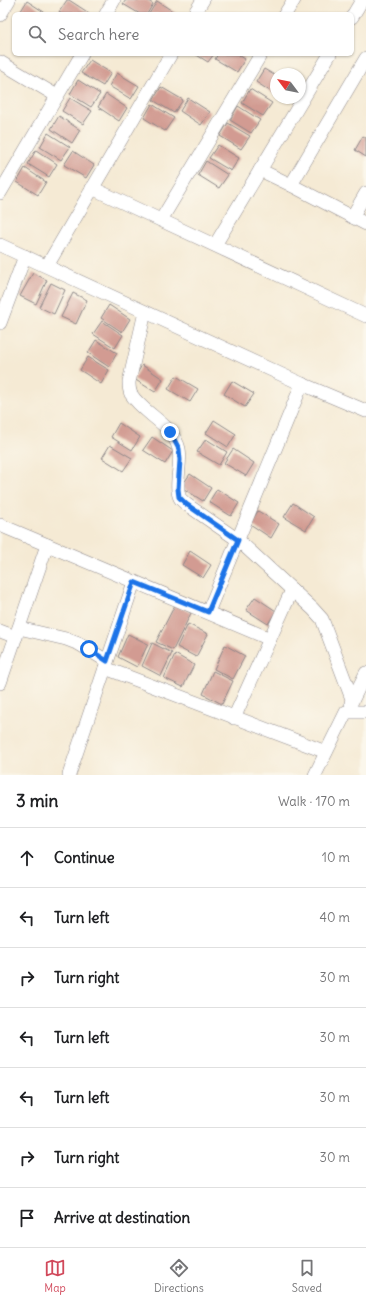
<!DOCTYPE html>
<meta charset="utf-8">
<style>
body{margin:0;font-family:Delius,sans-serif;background:#f2f2f2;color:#202124}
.compass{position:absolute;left:270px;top:68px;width:36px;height:36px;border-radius:50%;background:#fff;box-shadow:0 1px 3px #0004;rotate:302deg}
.stop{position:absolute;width:12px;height:12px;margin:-9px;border:3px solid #1a73e8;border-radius:50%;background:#fff}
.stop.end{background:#1a73e8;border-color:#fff;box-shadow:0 1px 4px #0008}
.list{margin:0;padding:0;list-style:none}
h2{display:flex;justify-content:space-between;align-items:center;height:52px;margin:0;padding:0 16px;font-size:17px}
h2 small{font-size:13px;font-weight:400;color:#757577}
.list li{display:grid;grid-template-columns:26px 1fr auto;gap:12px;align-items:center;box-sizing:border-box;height:60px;padding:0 16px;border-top:1px solid #e0e0e0}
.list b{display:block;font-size:15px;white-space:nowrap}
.list em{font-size:13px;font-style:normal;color:#757577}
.icon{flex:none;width:22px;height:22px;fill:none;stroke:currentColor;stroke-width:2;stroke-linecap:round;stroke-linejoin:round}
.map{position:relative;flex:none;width:366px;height:775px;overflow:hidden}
.search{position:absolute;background:#fff;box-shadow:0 1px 3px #0004;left:12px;right:12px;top:12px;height:44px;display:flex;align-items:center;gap:10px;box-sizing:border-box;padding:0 14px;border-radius:6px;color:#757577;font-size:15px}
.sheet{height:472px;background:#fff}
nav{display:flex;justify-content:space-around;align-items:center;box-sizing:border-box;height:56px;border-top:1px solid #e0e0e0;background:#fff;font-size:11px;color:#757577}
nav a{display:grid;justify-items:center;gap:2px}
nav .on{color:#d1495b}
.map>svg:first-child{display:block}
</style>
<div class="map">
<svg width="366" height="775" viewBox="0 0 366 775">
<rect width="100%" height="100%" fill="#fbf7ec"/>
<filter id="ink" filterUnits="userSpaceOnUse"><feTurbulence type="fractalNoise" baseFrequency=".025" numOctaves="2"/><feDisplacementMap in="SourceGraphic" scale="8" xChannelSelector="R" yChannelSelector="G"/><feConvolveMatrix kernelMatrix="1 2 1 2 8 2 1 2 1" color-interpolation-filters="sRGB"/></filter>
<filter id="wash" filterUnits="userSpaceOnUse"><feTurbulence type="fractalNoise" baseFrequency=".012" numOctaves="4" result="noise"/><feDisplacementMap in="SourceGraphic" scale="16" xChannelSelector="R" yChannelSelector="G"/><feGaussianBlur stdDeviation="0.9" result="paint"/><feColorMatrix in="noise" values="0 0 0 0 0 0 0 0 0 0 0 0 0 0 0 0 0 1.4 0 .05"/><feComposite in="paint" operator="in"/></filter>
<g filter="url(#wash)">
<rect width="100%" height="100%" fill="#f5ead4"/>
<g id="blocks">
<g fill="#d29b92">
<path d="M 67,0 L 69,0 L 89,13 L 88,14 L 62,14 L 59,12 Z"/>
<path d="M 126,0 L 147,0 L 153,4 L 147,14 L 140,14 L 123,4 Z"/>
<path d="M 27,1 L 47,14 L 19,14 Z"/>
<path d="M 157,1 L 177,14 L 149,14 Z"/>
<path d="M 195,54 L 214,54 L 208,62 Z"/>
<path d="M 218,54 L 237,54 L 245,59 L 237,72 L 215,59 Z"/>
<path d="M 90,60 L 111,73 L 103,86 L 81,73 Z"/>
<path d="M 264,69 L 276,76 L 276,95 L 256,82 Z"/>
<path d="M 117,73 L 139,86 L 131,99 L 109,86 Z"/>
<path d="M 78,80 L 100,94 L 91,107 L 70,94 Z"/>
<path d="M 161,87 L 183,100 L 174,113 L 153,100 Z"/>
<path d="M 250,89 L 272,103 L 263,116 L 242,103 Z"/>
<path d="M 106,94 L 127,108 L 119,121 L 98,107 Z"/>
<path d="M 70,98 L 92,111 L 83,124 L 62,111 Z"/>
<path d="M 188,98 L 210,112 L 201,125 L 180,111 Z"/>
<path d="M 152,104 L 174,118 L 165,131 L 144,118 Z"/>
<path d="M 238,106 L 260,120 L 251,133 L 230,120 Z"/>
<path d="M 59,116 L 80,130 L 72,143 L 51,129 Z"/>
<path d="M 228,123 L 250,136 L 241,149 L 220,136 Z"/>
<path d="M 48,133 L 70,147 L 61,160 L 40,147 Z"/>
<path d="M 363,136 L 366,138 L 366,157 L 355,150 Z"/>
<path d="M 218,145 L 239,158 L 231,171 L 209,158 Z"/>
<path d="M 36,150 L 57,164 L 49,177 L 28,164 Z"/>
<path d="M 73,151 L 94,165 L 86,178 L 64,165 Z"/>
<path d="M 206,161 L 228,175 L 219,188 L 198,175 Z"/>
<path d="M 25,168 L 46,182 L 38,195 L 17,182 Z"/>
<path d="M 33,273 L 47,280 L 36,304 L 20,296 Z"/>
<path d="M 51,283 L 65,290 L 54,314 L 39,307 Z"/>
<path d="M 73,293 L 87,300 L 76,324 L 61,317 Z"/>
<path d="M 109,305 L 130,319 L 122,332 L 101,318 Z"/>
<path d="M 102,321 L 123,335 L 115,348 L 93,334 Z"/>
<path d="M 96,340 L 117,353 L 109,367 L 88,353 Z"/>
<path d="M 88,357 L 109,370 L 101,384 L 80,370 Z"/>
<path d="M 142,365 L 163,379 L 155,392 L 134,379 Z"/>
<path d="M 176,376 L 198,389 L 190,402 L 168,389 Z"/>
<path d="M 232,381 L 254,394 L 245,407 L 224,394 Z"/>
<path d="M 214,420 L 236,434 L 228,447 L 206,433 Z"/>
<path d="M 119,423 L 140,437 L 132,450 L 111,437 Z"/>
<path d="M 152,437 L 173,451 L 165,464 L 143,450 Z"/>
<path d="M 206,439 L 227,452 L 219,465 L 197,452 Z"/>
<path d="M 110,445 L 132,458 L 123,471 L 102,458 Z"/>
<path d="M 233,449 L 254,463 L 246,476 L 224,463 Z"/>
<path d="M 190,474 L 211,488 L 203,501 L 181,487 Z"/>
<path d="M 217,489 L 239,503 L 231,516 L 209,502 Z"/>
<path d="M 293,503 L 314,517 L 306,530 L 284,517 Z"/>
<path d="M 258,511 L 279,524 L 271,538 L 250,524 Z"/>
<path d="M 190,551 L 211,565 L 203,578 L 182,565 Z"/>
<path d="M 255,597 L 276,611 L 268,624 L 246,610 Z"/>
<path d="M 175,605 L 191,613 L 173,650 L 156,642 Z"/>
<path d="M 188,624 L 208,634 L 196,657 L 177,647 Z"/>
<path d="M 128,634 L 148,644 L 137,667 L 118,657 Z"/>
<path d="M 152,643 L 172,653 L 161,676 L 142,666 Z"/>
<path d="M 225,645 L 245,656 L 233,679 L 214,669 Z"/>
<path d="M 175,654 L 194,665 L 183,687 L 164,678 Z"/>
<path d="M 213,671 L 233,681 L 222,704 L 203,694 Z"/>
</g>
</g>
</g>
<g filter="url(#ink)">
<use href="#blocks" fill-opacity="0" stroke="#8c8688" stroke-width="1"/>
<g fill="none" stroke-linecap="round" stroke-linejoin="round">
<defs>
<g id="street">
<path d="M 106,14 L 114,0"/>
<path d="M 194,14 L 203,0"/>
<path d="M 285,14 L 294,0"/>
<path d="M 0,15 L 9,0"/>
<path d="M 352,17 L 362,0"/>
<path d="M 0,62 L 57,96"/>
<path d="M 260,170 L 291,185 L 366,224"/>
<path d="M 291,185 L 366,58"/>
<path d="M 92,188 L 366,316"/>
<path d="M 0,193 L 82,54"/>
<path d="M 352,217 L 366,193"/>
<path d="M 161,220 L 261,54"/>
<path d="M 0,245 L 302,384 L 366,411"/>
<path d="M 215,245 L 330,54"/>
<path d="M 47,266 L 171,54"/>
<path d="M 145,312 L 129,382 C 129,386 129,390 131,394 C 143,414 173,424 179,449 C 182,462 174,487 180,498 C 181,500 184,502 186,504 L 238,540 L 313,609 L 322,619 L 352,699"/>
<path d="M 0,323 L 25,256"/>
<path d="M 0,525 L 270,639"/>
<path d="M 208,612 L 302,384"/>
<path d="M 19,628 L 66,639 L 79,644 L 107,661"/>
<path d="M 0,631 L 16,637"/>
<path d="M 105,668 L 326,752"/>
<path d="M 0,683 L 47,545"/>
<path d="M 351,703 L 366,673"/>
<path d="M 234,718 L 292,590"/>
<path d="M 69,775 L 134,582"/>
<path d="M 315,775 L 346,712 L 366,712"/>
</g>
</defs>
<use href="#street" stroke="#8c8688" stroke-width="14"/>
<use href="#street" stroke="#fff" stroke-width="13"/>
</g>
</g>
<g fill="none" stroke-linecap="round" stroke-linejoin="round" filter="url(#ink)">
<path stroke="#1a73e8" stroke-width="5" d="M 89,649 L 107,661 L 134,582 L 208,612 L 238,540 L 186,504 L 179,497 L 178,489 L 180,460 L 179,449 L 170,432"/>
</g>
</svg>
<svg class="compass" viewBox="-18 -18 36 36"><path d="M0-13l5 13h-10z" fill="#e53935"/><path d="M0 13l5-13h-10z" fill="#757577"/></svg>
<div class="stop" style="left:89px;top:649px"></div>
<div class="stop end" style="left:170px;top:432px"></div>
<div class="search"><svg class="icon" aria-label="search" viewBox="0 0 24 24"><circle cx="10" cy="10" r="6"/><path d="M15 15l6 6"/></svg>Search here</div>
</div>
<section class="sheet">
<h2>3 min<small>Walk · 170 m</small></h2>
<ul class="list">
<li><svg class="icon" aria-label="ahead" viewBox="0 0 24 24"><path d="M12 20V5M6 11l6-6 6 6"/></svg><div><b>Continue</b></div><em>10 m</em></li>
<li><svg class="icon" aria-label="left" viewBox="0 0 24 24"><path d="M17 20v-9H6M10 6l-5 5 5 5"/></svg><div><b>Turn left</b></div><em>40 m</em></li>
<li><svg class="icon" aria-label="right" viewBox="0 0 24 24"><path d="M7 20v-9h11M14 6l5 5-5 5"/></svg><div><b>Turn right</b></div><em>30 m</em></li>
<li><svg class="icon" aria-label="left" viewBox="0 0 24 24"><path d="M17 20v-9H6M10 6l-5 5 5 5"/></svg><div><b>Turn left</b></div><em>30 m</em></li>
<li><svg class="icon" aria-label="left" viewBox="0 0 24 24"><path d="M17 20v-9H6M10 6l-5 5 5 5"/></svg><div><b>Turn left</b></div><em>30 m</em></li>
<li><svg class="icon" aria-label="right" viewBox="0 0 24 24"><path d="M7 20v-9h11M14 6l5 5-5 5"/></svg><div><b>Turn right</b></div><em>30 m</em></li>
<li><svg class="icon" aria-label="arrive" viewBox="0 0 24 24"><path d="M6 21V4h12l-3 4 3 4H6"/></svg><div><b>Arrive at destination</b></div></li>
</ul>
</section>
<nav>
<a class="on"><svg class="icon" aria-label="map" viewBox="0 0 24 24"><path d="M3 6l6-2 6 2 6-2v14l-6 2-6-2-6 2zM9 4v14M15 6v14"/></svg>Map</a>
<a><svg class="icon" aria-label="directions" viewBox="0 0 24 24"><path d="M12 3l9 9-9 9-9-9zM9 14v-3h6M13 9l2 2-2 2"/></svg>Directions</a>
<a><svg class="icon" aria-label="saved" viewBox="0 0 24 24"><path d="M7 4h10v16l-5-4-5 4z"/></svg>Saved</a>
</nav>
